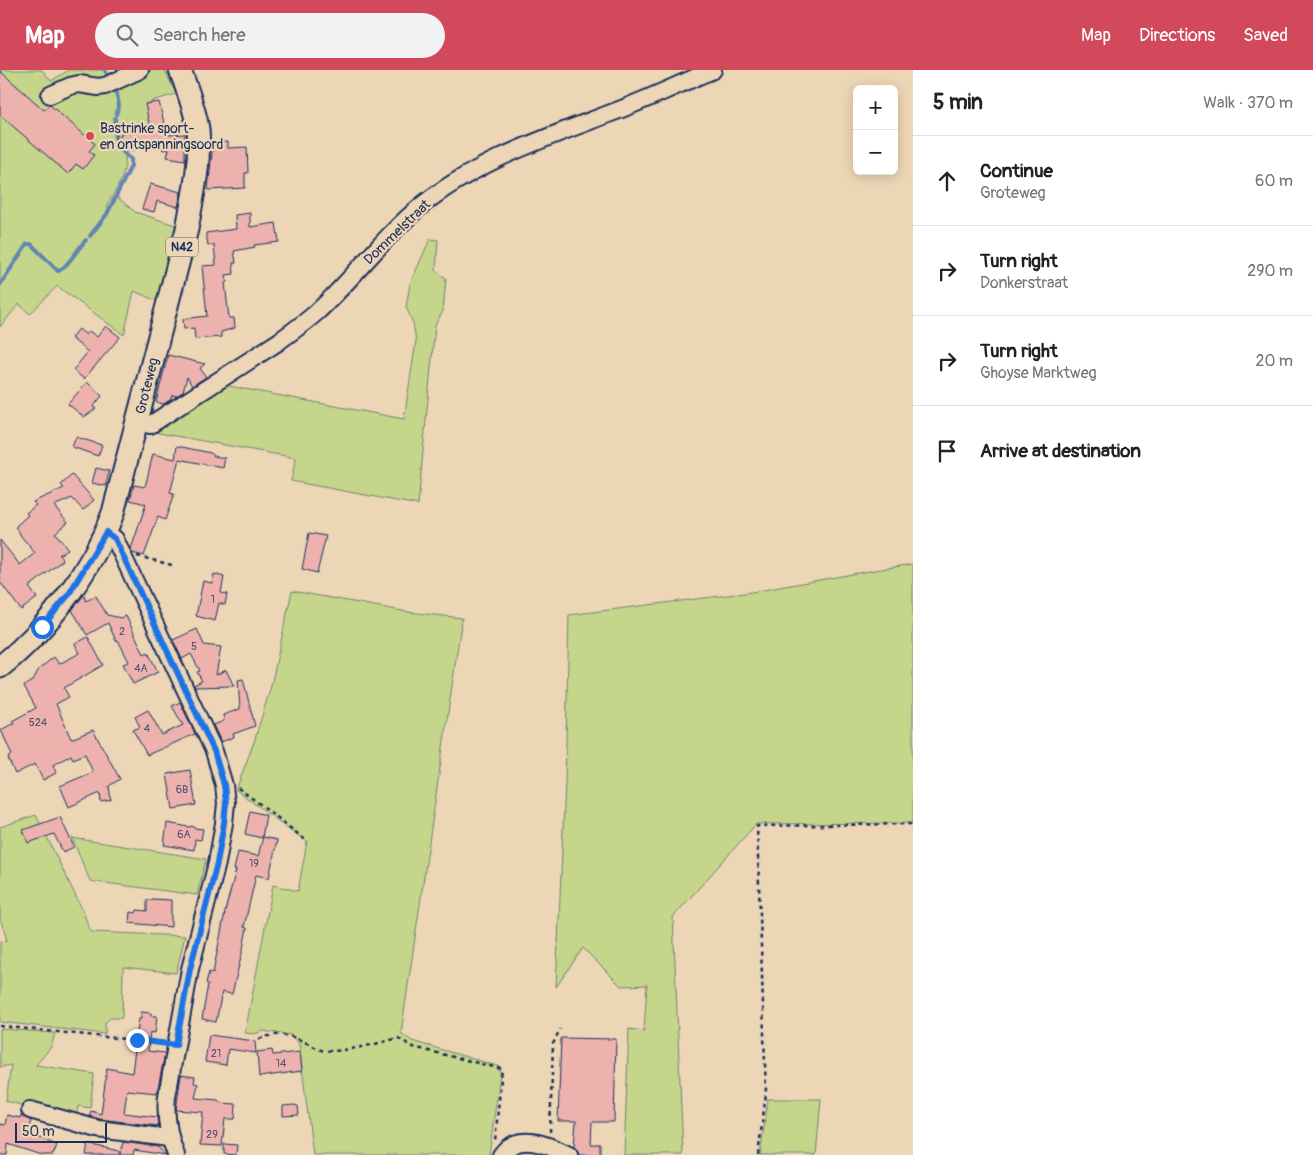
<!DOCTYPE html>
<meta charset="utf-8">
<style>
body{margin:0;font-family:Pangolin,sans-serif;background:#f2f2f2;color:#222}
.controls{position:absolute;right:15px;top:15px;display:grid;overflow:hidden;border-radius:8px;box-shadow:0 2px 12px #0003}
.controls button{width:45px;height:45px;display:grid;place-items:center;padding:0;border:0;border-bottom:1px solid #e0e0e0;background:#fff;color:#222;font:25px sans-serif}
.scale{position:absolute;left:15px;bottom:12px;width:92px;box-sizing:border-box;padding-left:5px;border:2px solid #1b2f5e;border-top:0;font-size:14px;line-height:18px;white-space:nowrap;color:#1b2f5e;-webkit-text-stroke:4px #ecd6b5;paint-order:stroke}
.stop{position:absolute;width:15px;height:15px;margin:-11px;border:4px solid #1a73e8;border-radius:50%;background:#fff}
.stop.end{background:#1a73e8;border-color:#fff;box-shadow:0 1px 5px #0008}
.list{margin:0;padding:0;list-style:none}
h2{display:flex;justify-content:space-between;align-items:center;height:65px;margin:0;padding:0 20px;font-size:21px}
h2 small{font-size:16px;font-weight:400;color:#767676}
.list li{display:grid;grid-template-columns:32px 1fr auto;gap:15px;align-items:center;box-sizing:border-box;height:90px;padding:0 20px;border-top:1px solid #e0e0e0}
.list b{display:block;font-size:19px;white-space:nowrap}
.list p{margin:0;font-size:16px;white-space:nowrap;color:#767676}
.list em{font-size:16px;font-style:normal;color:#767676}
.icon{flex:none;width:28px;height:28px;fill:none;stroke:currentColor;stroke-width:2;stroke-linecap:round;stroke-linejoin:round}
.map{position:relative;flex:none;width:913px;height:1085px;overflow:hidden}
header{display:flex;align-items:center;gap:30px;box-sizing:border-box;height:70px;padding:0 25px;background:#d1495b;color:#fff}
header strong{font-size:24px}
nav{display:flex;gap:28px;margin-inline-start:auto;font-size:18px}
.search{width:350px;height:45px;background:#f2f2f2;display:flex;align-items:center;gap:12px;box-sizing:border-box;padding:0 18px;border-radius:28px;color:#767676;font-size:19px}
main{display:flex}
aside{flex:1;background:#fff}
.map>svg:first-child{display:block}
</style>
<header>
<strong>Map</strong>
<div class="search"><svg class="icon" aria-label="search" viewBox="0 0 24 24"><circle cx="10" cy="10" r="6"/><path d="M15 15l6 6"/></svg>Search here</div>
<nav><a>Map</a><a>Directions</a><a>Saved</a></nav>
</header>
<main>
<div class="map">
<svg width="913" height="1085" viewBox="0 0 913 1085">
<rect width="100%" height="100%" fill="#ecd6b5"/>
<filter id="ink" filterUnits="userSpaceOnUse"><feTurbulence type="fractalNoise" baseFrequency=".02" numOctaves="2"/><feDisplacementMap in="SourceGraphic" scale="10" xChannelSelector="R" yChannelSelector="G"/><feConvolveMatrix kernelMatrix="1 2 1 2 8 2 1 2 1" color-interpolation-filters="sRGB"/></filter>
<g filter="url(#ink)">
<g fill="#c5d68a" stroke="#708274">
<path d="M 0,0 L 42,0 L 51,11 L 69,0 L 104,0 L 108,9 L 134,0 L 165,0 L 176,24 L 152,31 L 162,74 L 160,76 L 124,81 C 130,100 115,121 106,137 L 111,139 L 117,127 L 135,142 L 178,156 L 157,231 L 134,221 L 124,265 L 57,216 L 30,244 L 19,234 L 0,257 Z"/>
<path d="M 430,169 L 438,170 L 436,201 L 446,208 L 443,241 L 435,255 L 418,435 L 291,411 L 296,388 L 148,361 L 218,314 L 404,349 L 416,271 L 413,253 L 406,237 L 410,214 Z"/>
<path d="M 913,494 L 913,753 L 756,754 L 673,847 L 683,1085 L 624,1085 L 629,959 L 644,961 L 647,915 L 621,916 L 583,878 L 556,917 L 565,713 L 569,545 L 752,522 L 875,500 Z"/>
<path d="M 292,521 L 408,542 L 462,548 L 401,963 L 412,971 L 501,997 L 489,1085 L 313,1085 L 299,974 L 291,965 L 263,961 L 254,964 L 245,963 L 273,815 L 298,821 L 307,772 L 236,720 L 254,672 L 271,616 Z"/>
<path d="M 36,745 L 81,837 L 91,862 L 185,866 L 176,903 L 123,897 L 122,948 L 110,948 L 105,953 L 105,964 L 0,952 L 0,872 L 7,870 L 0,848 L 0,757 Z"/>
<path d="M 72,768 L 206,789 L 197,825 L 90,811 Z"/>
<path d="M 0,959 L 55,963 L 51,977 L 36,995 L 94,1004 L 90,1038 L 78,1036 L 76,1049 L 6,1031 L 11,995 L 0,997 Z"/>
<path d="M 768,1029 L 821,1029 L 816,1085 L 760,1085 Z"/>
</g>
<g fill="none" stroke-linecap="round" stroke-linejoin="round">
<g stroke="#6186b2" stroke-width="4">
<path d="M 105,0 L 108,6"/>
<path d="M 116,18 L 119,36 L 116,44"/>
<path d="M 90,166 L 107,144 L 131,96 L 131,89 L 116,76 L 115,48"/>
<path d="M 0,215 L 27,174 L 31,174 L 58,201 C 67,198 78,178 86,170"/>
</g>
</g>
<g fill="#edb2ae" stroke="#1b2f5e">
<path d="M 0,1 L 44,40 L 50,35 L 95,74 L 89,81 L 94,85 L 83,99 L 76,94 L 68,104 L 0,45 Z"/>
<path d="M 159,32 L 167,65 L 185,64 L 185,90 L 167,87 L 169,79 L 163,80 L 162,76 L 131,80 L 131,78 L 124,79 L 123,76 L 119,77 L 116,66 L 121,65 L 121,63 L 150,57 L 145,34 Z"/>
<path d="M 228,72 L 228,78 L 247,77 L 248,103 L 245,103 L 245,118 L 208,120 L 213,73 Z"/>
<path d="M 150,114 L 181,122 L 178,137 L 157,131 L 154,142 L 142,139 Z"/>
<path d="M 250,143 L 250,157 L 276,153 L 279,172 L 254,175 L 255,177 L 234,181 L 236,193 L 233,193 L 234,204 L 226,205 L 227,212 L 225,213 L 229,248 L 234,248 L 235,258 L 221,262 L 221,267 L 195,269 L 194,258 L 184,259 L 183,249 L 207,246 L 202,196 L 216,195 L 214,175 L 208,175 L 206,163 L 236,159 L 235,145 Z"/>
<path d="M 106,256 L 120,267 L 84,309 L 73,300 L 88,282 L 71,268 L 79,259 L 86,265 L 89,261 L 97,267 Z"/>
<path d="M 168,285 L 205,294 L 200,298 L 206,307 L 192,316 L 187,307 L 183,322 L 176,326 L 172,325 L 171,329 L 164,334 L 156,332 Z"/>
<path d="M 87,312 L 102,326 L 93,337 L 96,339 L 84,347 L 68,334 Z"/>
<path d="M 76,367 L 102,375 L 98,386 L 72,377 Z"/>
<path d="M 177,376 L 211,383 L 214,386 L 225,388 L 223,398 L 179,389 L 170,423 L 174,424 L 165,450 L 158,447 L 144,486 L 132,483 L 131,479 L 146,434 L 130,430 L 134,415 L 145,417 L 153,384 L 175,389 Z"/>
<path d="M 96,398 L 109,401 L 106,416 L 92,413 Z"/>
<path d="M 72,405 L 94,430 L 83,440 L 72,428 L 54,436 L 68,452 L 55,463 L 68,479 L 59,485 L 63,490 L 29,517 L 37,528 L 21,540 L 0,512 L 0,470 L 20,495 L 35,483 L 21,466 L 16,456 L 28,445 L 26,443 L 36,435 L 33,432 L 64,418 L 61,415 Z"/>
<path d="M 309,463 L 326,466 L 317,503 L 302,499 Z"/>
<path d="M 214,504 L 224,507 L 221,523 L 227,524 L 225,535 L 219,533 L 215,551 L 196,546 L 203,511 L 212,513 Z"/>
<path d="M 84,525 L 86,531 L 96,526 L 107,545 L 121,548 L 126,546 L 144,584 L 148,582 L 158,602 L 133,614 L 123,594 L 129,592 L 118,570 L 116,571 L 108,553 L 87,565 L 72,540 Z"/>
<path d="M 197,559 L 204,575 L 221,577 L 216,605 L 226,600 L 234,616 L 195,617 L 194,615 L 202,611 L 197,602 L 200,601 L 191,584 L 182,589 L 173,570 Z"/>
<path d="M 88,567 L 103,595 L 64,618 L 69,627 L 56,634 L 71,669 L 93,660 L 120,709 L 109,716 L 111,730 L 101,732 L 100,723 L 69,737 L 60,716 L 93,702 L 85,684 L 73,689 L 71,685 L 53,695 L 56,703 L 43,710 L 35,694 L 15,704 L 8,688 L 12,685 L 1,660 L 14,653 L 12,651 L 36,638 L 24,616 L 33,610 L 39,599 L 54,587 L 59,594 L 80,583 L 75,574 Z"/>
<path d="M 243,609 L 255,656 L 233,664 L 234,667 L 221,672 L 213,655 L 224,651 L 223,645 L 240,639 L 238,610 Z"/>
<path d="M 180,632 L 195,664 L 147,685 L 133,660 L 140,657 L 135,647 L 148,640 L 162,665 L 183,655 L 172,636 Z"/>
<path d="M 190,700 L 196,735 L 173,739 L 167,704 Z"/>
<path d="M 250,741 L 266,745 L 262,768 L 245,764 Z"/>
<path d="M 60,747 L 74,777 L 63,782 L 54,764 L 28,773 L 23,760 Z"/>
<path d="M 167,753 L 189,757 L 192,756 L 195,758 L 203,759 L 201,770 L 195,769 L 194,780 L 164,775 Z"/>
<path d="M 263,767 L 277,770 L 269,808 L 256,805 L 244,857 L 247,858 L 243,879 L 232,924 L 222,922 L 216,952 L 202,949 L 208,914 L 206,913 L 209,902 L 213,903 L 226,837 L 236,800 L 234,800 L 238,782 L 258,786 Z"/>
<path d="M 152,829 L 171,830 L 171,857 L 129,853 L 130,842 L 136,843 L 137,840 L 147,841 L 147,830 L 152,830 Z"/>
<path d="M 141,942 L 151,943 L 151,946 L 157,946 L 155,963 L 150,962 L 148,981 L 165,983 L 157,1023 L 127,1020 L 124,1043 L 157,1047 L 158,1056 L 100,1049 L 89,1046 L 91,1041 L 101,1044 L 107,998 L 132,1003 L 138,955 L 139,949 L 141,949 Z"/>
<path d="M 209,965 L 255,971 L 256,983 L 228,979 L 226,995 L 205,992 Z"/>
<path d="M 561,968 L 616,969 L 614,1052 L 592,1052 L 591,1074 L 600,1074 L 600,1085 L 579,1085 L 577,1080 L 574,1077 L 576,1051 L 558,1051 Z"/>
<path d="M 272,980 L 273,985 L 300,982 L 302,1001 L 259,1007 L 257,982 Z"/>
<path d="M 181,1005 L 195,1007 L 194,1013 L 198,1014 L 195,1028 L 218,1030 L 221,1033 L 236,1034 L 235,1049 L 225,1049 L 222,1076 L 200,1075 L 203,1042 L 176,1040 Z"/>
<path d="M 294,1035 L 298,1036 L 299,1045 L 283,1046 L 283,1036 Z"/>
<path d="M 7,1045 L 20,1048 L 21,1045 L 31,1051 L 27,1063 L 57,1075 L 53,1085 L 41,1085 L 8,1074 L 7,1085 L 0,1085 L 0,1054 L 5,1055 Z"/>
<path d="M 123,1072 L 158,1077 L 165,1085 L 134,1080 L 133,1085 L 120,1085 Z"/>
<path d="M 88,1074 L 119,1081 L 119,1085 L 86,1085 Z"/>
<path d="M 224,1074 L 237,1075 L 236,1085 L 224,1084 Z"/>
</g>
<g fill="none" stroke-linecap="round" stroke-linejoin="round">
<defs>
<g id="minor">
<path d="M 50,25 L 70,16 L 79,14 L 98,17 L 105,16 L 140,0"/>
<path d="M 137,352 L 150,355 L 278,272 C 291,262 305,253 317,242 C 354,208 383,167 421,136 C 476,91 546,68 611,43 C 646,30 679,14 713,0"/>
<path d="M 106,462 L 115,469 L 214,681 L 224,715 L 226,733 L 224,753 L 217,793 L 190,899 L 167,1026 C 165,1047 168,1065 176,1085"/>
<path d="M 30,1040 L 98,1059 L 169,1068"/>
<path d="M 501,1085 C 518,1061 548,1075 569,1085"/>
</g>
<path id="major" d="M 0,597 C 47,560 92,500 113,443 L 187,159 C 193,126 201,92 198,59 C 195,39 187,19 180,0"/>
</defs>
<use href="#minor" stroke="#1b2f5e" stroke-width="20"/>
<use href="#major" stroke="#1b2f5e" stroke-width="25"/>
<g stroke="#1b2f5e" stroke-width="2.5" stroke-dasharray="4 4" stroke-linecap="butt">
<path d="M 137,486 L 172,495"/>
<path d="M 238,718 L 264,737 L 308,772"/>
<path d="M 0,956 L 163,973"/>
<path d="M 259,969 C 278,962 288,964 307,973 C 312,975 317,979 321,980 C 339,984 380,973 398,968 L 413,977 L 502,999 L 495,1071"/>
<path d="M 550,1062 L 553,974 L 560,959"/>
<path d="M 758,1085 L 766,1024 L 757,756 L 913,754"/>
</g>
<use href="#minor" stroke="#ecd6b5" stroke-width="16"/>
<use href="#major" stroke="#ecd6b5" stroke-width="21"/>
</g>
</g>
<g fill="none" stroke-linecap="round" stroke-linejoin="round" filter="url(#ink)">
<path stroke="#1a73e8" stroke-width="6" d="M 42,557 L 69,524 L 106,462 L 115,469 L 214,681 L 224,715 L 226,733 L 224,753 L 217,793 L 190,899 L 176,975 L 137,970"/>
</g>
<circle fill="#d1495b" stroke="#ecd6b5" stroke-width="2" cx="90" cy="66" r="5"/>
<g text-anchor="middle" dominant-baseline="central" stroke-width="4.5" stroke-linejoin="round" paint-order="stroke">
<g font-size="11" fill="#505072">
<text x="213" y="529">1</text>
<text x="122" y="561">2</text>
<text x="194" y="576">5</text>
<text x="141" y="598">4A</text>
<text x="38" y="652">524</text>
<text x="147" y="658">4</text>
<text x="182" y="719">6B</text>
<text x="184" y="764">6A</text>
<text x="254" y="793">19</text>
<text x="216" y="983">21</text>
<text x="281" y="993">14</text>
<text x="212" y="1064">29</text>
</g>
<rect fill="#ecd6b5" stroke="#5a6178" stroke-width="1" x="166" y="167.5" width="32" height="19" rx="4"/>
<g font-size="12" font-weight="bold" fill="#1b2f5e">
<text x="182" y="177">N42</text>
</g>
<g font-size="14" fill="#1b2f5e" stroke="#ecd6b5" text-anchor="start">
<text x="100" y="58">Bastrinke sport-<tspan x="100" dy="16">en ontspanningsoord</tspan></text>
</g>
<g font-size="14" fill="#1b2f5e" stroke="#ecd6b5">
<text transform="translate(397 162) rotate(-44)">Dommelstraat</text>
<text transform="translate(147 316) rotate(-76)">Groteweg</text>
</g>
</g>
</svg>
<div class="controls">
<button>+</button>
<button>−</button>
</div>
<div class="scale">50 m</div>
<div class="stop" style="left:42px;top:557px"></div>
<div class="stop end" style="left:137px;top:970px"></div>
</div>
<aside>
<h2>5 min<small>Walk · 370 m</small></h2>
<ul class="list">
<li><svg class="icon" aria-label="ahead" viewBox="0 0 24 24"><path d="M12 20V5M6 11l6-6 6 6"/></svg><div><b>Continue</b><p>Groteweg</p></div><em>60 m</em></li>
<li><svg class="icon" aria-label="right" viewBox="0 0 24 24"><path d="M7 20v-9h11M14 6l5 5-5 5"/></svg><div><b>Turn right</b><p>Donkerstraat</p></div><em>290 m</em></li>
<li><svg class="icon" aria-label="right" viewBox="0 0 24 24"><path d="M7 20v-9h11M14 6l5 5-5 5"/></svg><div><b>Turn right</b><p>Ghoyse Marktweg</p></div><em>20 m</em></li>
<li><svg class="icon" aria-label="arrive" viewBox="0 0 24 24"><path d="M6 21V4h12l-3 4 3 4H6"/></svg><div><b>Arrive at destination</b></div></li>
</ul>
</aside>
</main>
